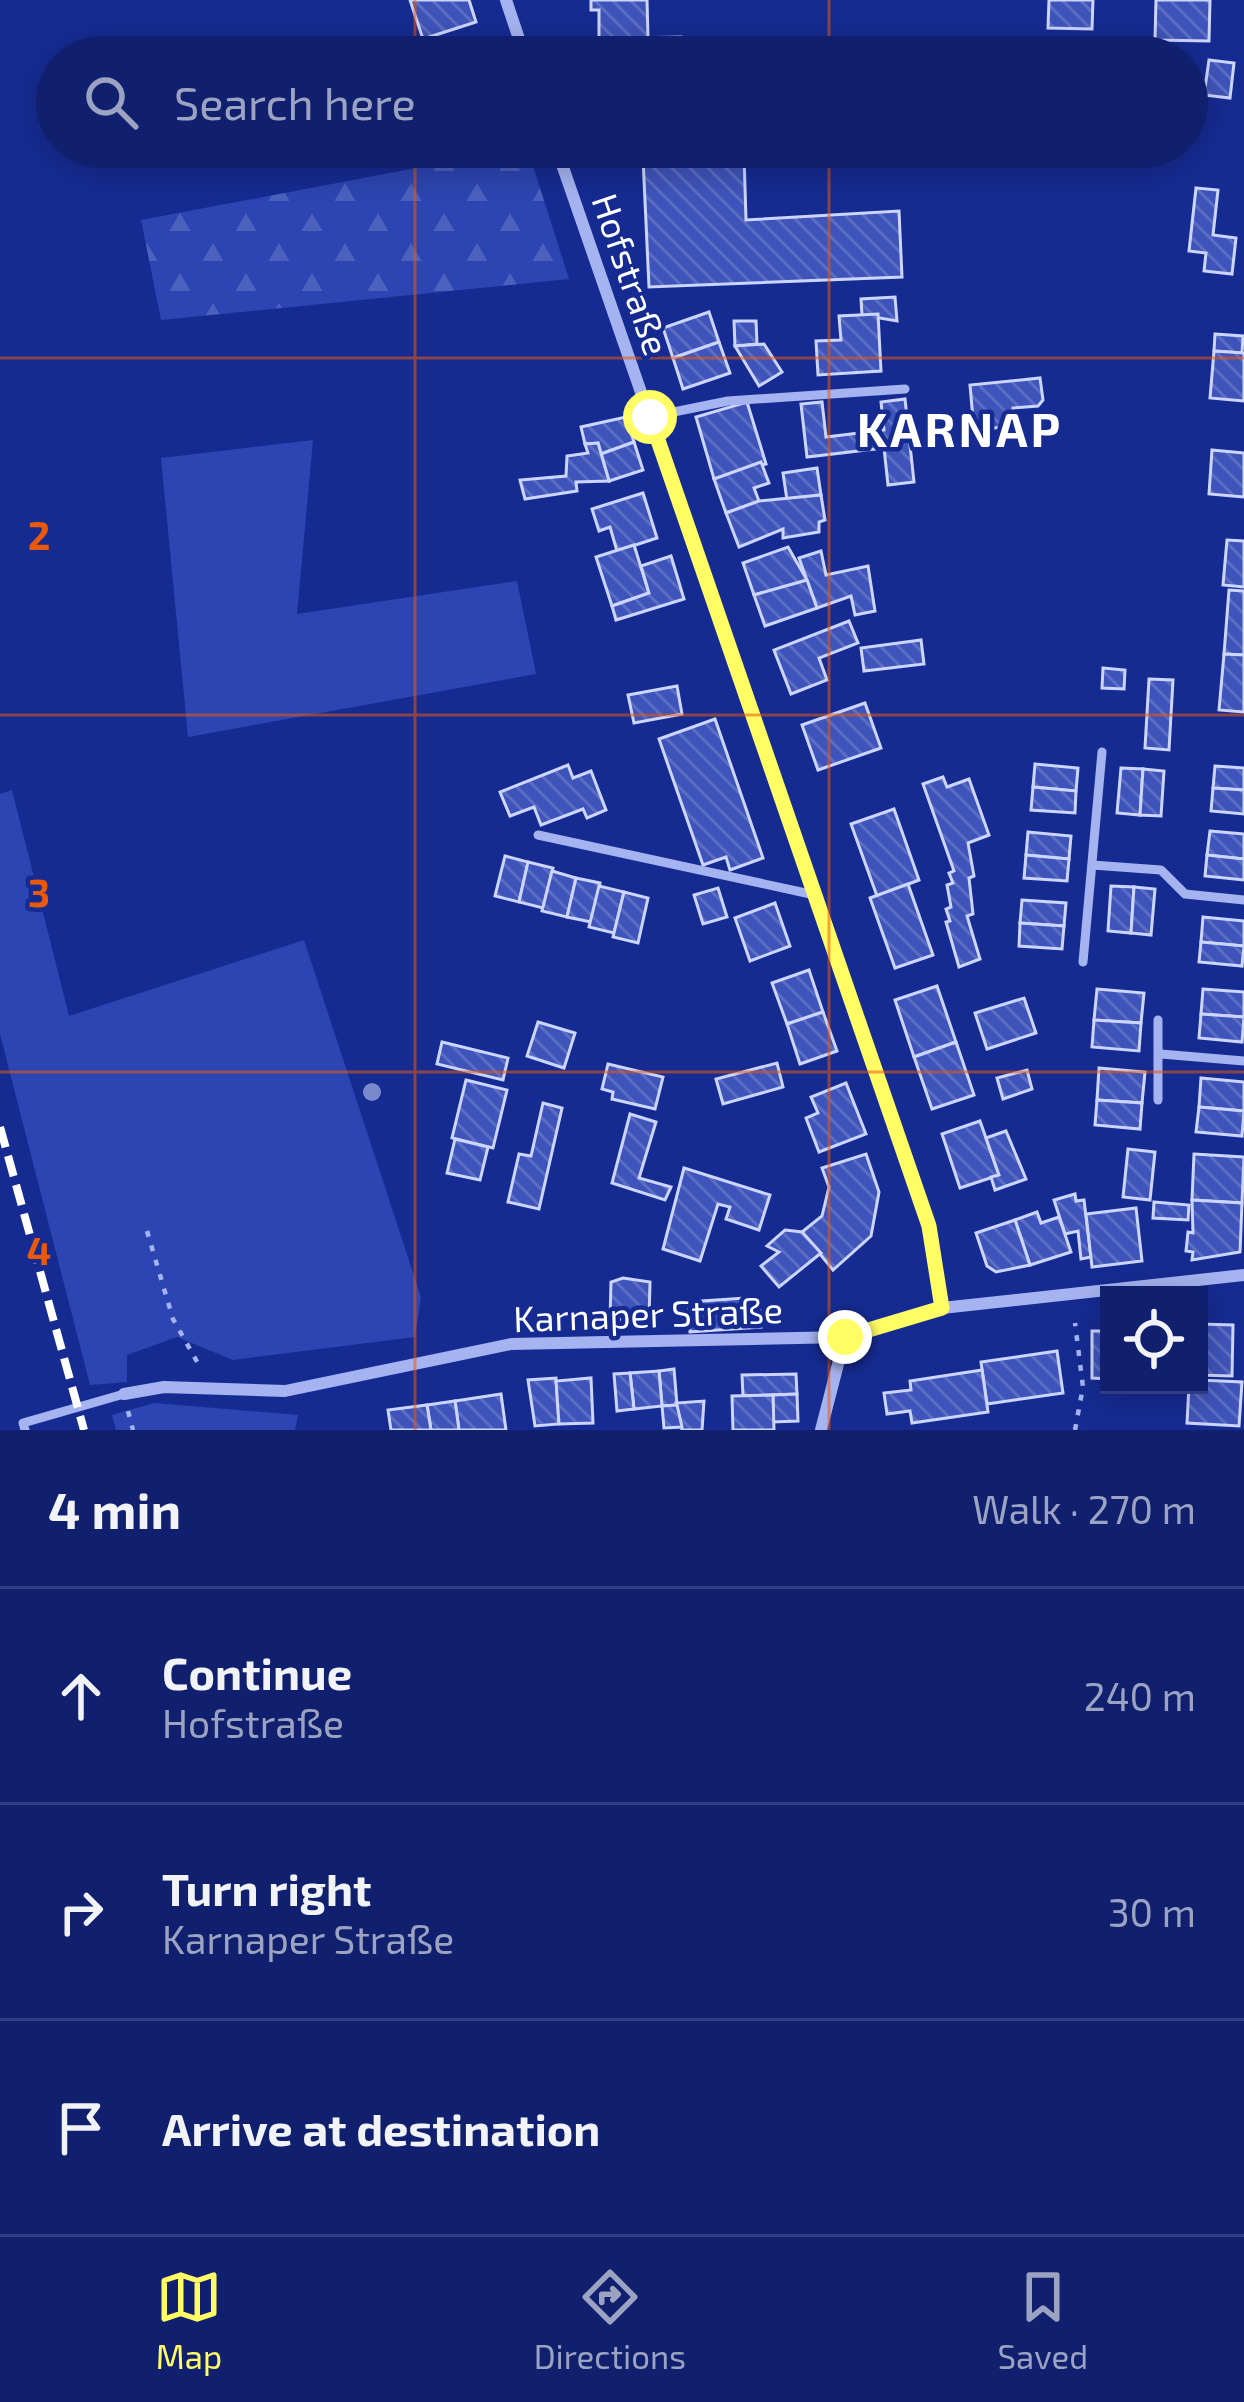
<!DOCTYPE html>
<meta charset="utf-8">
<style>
body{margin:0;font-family:"Exo 2",sans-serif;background:#192873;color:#f1f3f6}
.controls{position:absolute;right:36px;bottom:36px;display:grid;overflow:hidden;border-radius:0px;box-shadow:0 6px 30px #0003}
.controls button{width:108px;height:108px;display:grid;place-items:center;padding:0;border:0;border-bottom:3px solid #303e81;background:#10206e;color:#f1f3f6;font:60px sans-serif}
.stop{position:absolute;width:36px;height:36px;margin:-27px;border:9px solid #fffc64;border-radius:50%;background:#fff}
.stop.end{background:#fffc64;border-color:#fff;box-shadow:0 3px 12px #0008}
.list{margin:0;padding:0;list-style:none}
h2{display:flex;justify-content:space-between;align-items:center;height:156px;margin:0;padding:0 48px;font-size:51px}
h2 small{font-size:39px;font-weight:400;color:#9ca3c2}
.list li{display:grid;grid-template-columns:78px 1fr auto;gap:36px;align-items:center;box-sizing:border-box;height:216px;padding:0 48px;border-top:3px solid #303e81}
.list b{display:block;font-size:45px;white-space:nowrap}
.list p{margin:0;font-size:39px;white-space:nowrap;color:#9ca3c2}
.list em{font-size:39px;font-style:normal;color:#9ca3c2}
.icon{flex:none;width:66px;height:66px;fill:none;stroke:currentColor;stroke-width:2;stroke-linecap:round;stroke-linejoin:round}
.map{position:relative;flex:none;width:1244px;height:1430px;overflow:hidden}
.search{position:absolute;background:#10206e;box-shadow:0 6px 30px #0003;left:36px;right:36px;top:36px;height:132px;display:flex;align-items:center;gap:30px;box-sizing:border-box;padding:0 42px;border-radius:66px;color:#9ca3c2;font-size:45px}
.sheet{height:804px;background:#10206e}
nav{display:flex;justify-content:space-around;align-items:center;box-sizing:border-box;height:168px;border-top:3px solid #303e81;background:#10206e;font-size:33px;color:#9ca3c2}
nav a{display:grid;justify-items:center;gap:6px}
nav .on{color:#fffc64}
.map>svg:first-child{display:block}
</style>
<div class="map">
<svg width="1244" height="1430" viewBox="0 0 1244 1430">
<defs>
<pattern id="forest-firs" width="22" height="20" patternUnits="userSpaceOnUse" patternTransform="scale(3)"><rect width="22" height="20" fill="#2d45b2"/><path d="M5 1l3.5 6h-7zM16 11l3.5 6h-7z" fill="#4c61be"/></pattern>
<pattern id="building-back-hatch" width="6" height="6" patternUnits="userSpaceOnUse" patternTransform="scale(3)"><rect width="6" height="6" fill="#3f54ba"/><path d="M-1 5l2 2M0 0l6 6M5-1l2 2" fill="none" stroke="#5c6ec4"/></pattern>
</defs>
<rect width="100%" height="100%" fill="#162b92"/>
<g fill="#2d45b2">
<path d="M 313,440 L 297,614 L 517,581 L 536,674 L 188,737 L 161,458 Z"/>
<path d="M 12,790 L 69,1016 L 304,940 L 421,1297 L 415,1337 L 233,1360 L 177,1337 L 127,1355 L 127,1382 L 90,1385 L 0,1034 L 0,794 Z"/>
<path d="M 154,1403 L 298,1415 L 295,1430 L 116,1430 L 112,1415 Z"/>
</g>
<path fill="url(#forest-firs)" d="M 527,147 L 569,279 L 161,320 L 141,220 Z"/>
<g fill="url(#building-back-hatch)" stroke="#ccd5fc" stroke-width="3">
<path d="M 410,0 L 469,0 L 476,22 L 423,39 Z"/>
<path d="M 591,0 L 647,0 L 648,38 L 599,39 L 599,10 L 591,10 Z"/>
<path d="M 1049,0 L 1093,0 L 1092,29 L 1048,28 Z"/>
<path d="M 1156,0 L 1210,0 L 1209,41 L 1155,40 Z"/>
<path d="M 681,37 L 682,57 L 616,57 L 616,52 L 629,52 L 628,38 Z"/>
<path d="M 1209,60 L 1234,63 L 1230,98 L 1204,95 Z"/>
<path d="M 744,154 L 746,220 L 899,211 L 902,277 L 649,287 L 643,158 Z"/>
<path d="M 1196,188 L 1218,190 L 1213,235 L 1236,238 L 1232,274 L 1204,271 L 1206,253 L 1189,251 Z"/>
<path d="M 895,297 L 897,321 L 862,315 L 861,299 Z"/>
<path d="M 709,312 L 719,342 L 673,358 L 663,328 Z"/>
<path d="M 878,314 L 881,371 L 818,375 L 816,341 L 841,340 L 839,316 Z"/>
<path d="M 734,321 L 756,321 L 757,344 L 735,346 Z"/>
<path d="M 1215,334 L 1243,336 L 1242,353 L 1214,351 Z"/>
<path d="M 719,342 L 730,373 L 683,389 L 673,358 Z"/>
<path d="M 764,344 L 782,372 L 759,386 L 735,346 Z"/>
<path d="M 1214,351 L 1244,353 L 1244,401 L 1210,398 Z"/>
<path d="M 1040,378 L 1043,400 L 1038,406 L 1013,408 L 1015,426 L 974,430 L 970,385 Z"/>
<path d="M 905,399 L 914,482 L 888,485 L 884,448 L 807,457 L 801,404 L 822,402 L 826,437 L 884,430 L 881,402 Z"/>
<path d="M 747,402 L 766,464 L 714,479 L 696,417 Z"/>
<path d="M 626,417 L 634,442 L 601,454 L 598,443 L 585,444 L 581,427 Z"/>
<path d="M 634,442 L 643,470 L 609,481 L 601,454 Z"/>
<path d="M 598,443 L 609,481 L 576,482 L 577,491 L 525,499 L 520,480 L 566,476 L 567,456 L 588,453 L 585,444 Z"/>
<path d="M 1212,450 L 1244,453 L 1244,497 L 1209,494 Z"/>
<path d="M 761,462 L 769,483 L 754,488 L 759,501 L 726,513 L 714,479 Z"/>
<path d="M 817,468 L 821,495 L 787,500 L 783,473 Z"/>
<path d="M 643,493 L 657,538 L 617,551 L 610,527 L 599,531 L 592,509 Z"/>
<path d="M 821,495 L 825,520 L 819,522 L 819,532 L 783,538 L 783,529 L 739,547 L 726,513 L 759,501 Z"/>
<path d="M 1227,540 L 1244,541 L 1244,587 L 1223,585 Z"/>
<path d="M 634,545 L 649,593 L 612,606 L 596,557 Z"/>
<path d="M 788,547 L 807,580 L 754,595 L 743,563 Z"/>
<path d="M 821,551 L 826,575 L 868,566 L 875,611 L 855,615 L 851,596 L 817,608 L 799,558 Z"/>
<path d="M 671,556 L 684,599 L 616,620 L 612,606 L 649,593 L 641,566 Z"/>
<path d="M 807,580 L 817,608 L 765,626 L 754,595 Z"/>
<path d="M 1229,590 L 1244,591 L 1244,655 L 1224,654 Z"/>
<path d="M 849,621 L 858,643 L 819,658 L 827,680 L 791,694 L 774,650 Z"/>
<path d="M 921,640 L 924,664 L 864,671 L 861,648 Z"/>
<path d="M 1224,654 L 1244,655 L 1244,712 L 1219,710 Z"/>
<path d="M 1103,668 L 1125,670 L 1124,689 L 1102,688 Z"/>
<path d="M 1149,679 L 1173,680 L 1169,750 L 1145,748 Z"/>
<path d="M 677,686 L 682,714 L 634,723 L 628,695 Z"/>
<path d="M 865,703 L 881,748 L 818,770 L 802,725 Z"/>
<path d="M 715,719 L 763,858 L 730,870 L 726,857 L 703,865 L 659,739 Z"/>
<path d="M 1035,764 L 1078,768 L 1076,791 L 1033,787 Z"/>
<path d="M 568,765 L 573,778 L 591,771 L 606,810 L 587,818 L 583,809 L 541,825 L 534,807 L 510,816 L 500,792 Z"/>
<path d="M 1215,766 L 1244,768 L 1244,790 L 1213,788 Z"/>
<path d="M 1121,768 L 1143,769 L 1140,815 L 1117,813 Z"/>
<path d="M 1143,769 L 1164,771 L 1161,816 L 1140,815 Z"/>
<path d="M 943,777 L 947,787 L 969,779 L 989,835 L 968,843 L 974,876 L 969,878 L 973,914 L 967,916 L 980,959 L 959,967 L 946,922 L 950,921 L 946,909 L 951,907 L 947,885 L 953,883 L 949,873 L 954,871 L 923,784 Z"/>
<path d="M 1033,787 L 1076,791 L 1075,813 L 1031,810 Z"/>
<path d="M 1213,788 L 1244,790 L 1244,814 L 1211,811 Z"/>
<path d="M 894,809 L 919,880 L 877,896 L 851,824 Z"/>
<path d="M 1210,831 L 1244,834 L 1244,859 L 1207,855 Z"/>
<path d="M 1028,832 L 1071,836 L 1069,859 L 1026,855 Z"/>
<path d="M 1026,855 L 1069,859 L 1067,881 L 1024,878 Z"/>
<path d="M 1207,855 L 1244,859 L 1244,880 L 1205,876 Z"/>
<path d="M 505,856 L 528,862 L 519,902 L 495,896 Z"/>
<path d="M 528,862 L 553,868 L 543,908 L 519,902 Z"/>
<path d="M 552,871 L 576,878 L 567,917 L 542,911 Z"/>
<path d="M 576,878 L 600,883 L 591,922 L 567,917 Z"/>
<path d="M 908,884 L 933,955 L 895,968 L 870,898 Z"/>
<path d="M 599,886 L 624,892 L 614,933 L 589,927 Z"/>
<path d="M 1111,886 L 1134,887 L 1131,933 L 1108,931 Z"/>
<path d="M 1134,887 L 1155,889 L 1151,935 L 1131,933 Z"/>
<path d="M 718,888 L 727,917 L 703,924 L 694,895 Z"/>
<path d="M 624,892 L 648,898 L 638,943 L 613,937 Z"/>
<path d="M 1022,900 L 1066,903 L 1064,926 L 1020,923 Z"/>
<path d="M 775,903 L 790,946 L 750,961 L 735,918 Z"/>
<path d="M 1203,917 L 1244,921 L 1244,946 L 1201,942 Z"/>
<path d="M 1020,923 L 1064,926 L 1062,949 L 1019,946 Z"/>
<path d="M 1201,942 L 1244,946 L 1242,966 L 1199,962 Z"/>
<path d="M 809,970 L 823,1012 L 787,1024 L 772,983 Z"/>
<path d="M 937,986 L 956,1042 L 914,1057 L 895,1000 Z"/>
<path d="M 1097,989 L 1144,993 L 1141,1023 L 1094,1020 Z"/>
<path d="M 1203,989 L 1244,992 L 1244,1017 L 1201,1014 Z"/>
<path d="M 1024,998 L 1036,1033 L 987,1049 L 975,1013 Z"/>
<path d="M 823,1012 L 837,1051 L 800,1064 L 787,1024 Z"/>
<path d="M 1201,1014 L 1244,1017 L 1242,1042 L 1199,1038 Z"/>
<path d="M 1094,1020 L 1141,1023 L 1139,1051 L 1092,1047 Z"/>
<path d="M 538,1022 L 575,1033 L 564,1068 L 527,1056 Z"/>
<path d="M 442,1042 L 508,1058 L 503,1080 L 437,1064 Z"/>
<path d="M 956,1042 L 974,1095 L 932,1109 L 914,1057 Z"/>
<path d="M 777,1063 L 783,1087 L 723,1104 L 716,1079 Z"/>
<path d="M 608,1064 L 663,1077 L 655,1109 L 612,1099 L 613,1092 L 602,1089 Z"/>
<path d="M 1099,1068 L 1145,1072 L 1142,1103 L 1097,1100 Z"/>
<path d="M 1027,1070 L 1032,1089 L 1003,1099 L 997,1078 Z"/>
<path d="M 1201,1078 L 1244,1082 L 1244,1111 L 1199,1107 Z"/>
<path d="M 466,1080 L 507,1090 L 493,1148 L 452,1138 Z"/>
<path d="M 846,1083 L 866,1134 L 819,1152 L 806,1118 L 818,1113 L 811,1097 Z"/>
<path d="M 1097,1100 L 1142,1103 L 1140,1129 L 1095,1125 Z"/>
<path d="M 543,1103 L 562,1108 L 539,1209 L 508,1202 L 519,1154 L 531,1156 Z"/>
<path d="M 1199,1107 L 1244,1111 L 1242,1136 L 1196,1132 Z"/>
<path d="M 630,1114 L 656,1122 L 639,1178 L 671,1187 L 665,1200 L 612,1183 Z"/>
<path d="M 980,1121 L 999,1175 L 960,1188 L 942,1134 Z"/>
<path d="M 1006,1131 L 1026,1179 L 995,1190 L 991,1177 L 999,1175 L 986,1138 Z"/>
<path d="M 455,1139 L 488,1147 L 480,1180 L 447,1173 Z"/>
<path d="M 1128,1149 L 1155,1152 L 1150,1200 L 1123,1197 Z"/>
<path d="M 866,1154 L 879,1192 L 871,1236 L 833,1270 L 802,1232 L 822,1216 L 829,1187 L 822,1168 Z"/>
<path d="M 1194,1154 L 1244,1157 L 1242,1203 L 1192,1200 Z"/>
<path d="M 684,1168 L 770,1195 L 759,1230 L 726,1219 L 730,1207 L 718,1204 L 700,1261 L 663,1249 Z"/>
<path d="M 1075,1194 L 1076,1201 L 1084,1200 L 1091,1257 L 1081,1259 L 1078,1231 L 1065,1234 L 1054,1200 Z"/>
<path d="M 1192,1200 L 1242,1203 L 1240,1252 L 1192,1260 L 1193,1252 L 1186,1251 L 1188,1232 L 1193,1233 Z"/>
<path d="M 1154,1202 L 1189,1205 L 1188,1220 L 1153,1218 Z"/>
<path d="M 1136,1208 L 1142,1261 L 1092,1267 L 1086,1214 Z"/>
<path d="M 1037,1212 L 1041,1223 L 1059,1217 L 1071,1252 L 1030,1265 L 1015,1220 Z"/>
<path d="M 1015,1220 L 1030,1265 L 996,1272 L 987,1266 L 976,1233 Z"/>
<path d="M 785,1230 L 802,1232 L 821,1253 L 779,1287 L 761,1266 L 779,1252 L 767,1246 Z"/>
<path d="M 623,1278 L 650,1282 L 649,1320 L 610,1319 L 611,1282 Z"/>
<path d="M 759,1297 L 761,1327 L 690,1332 L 688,1302 Z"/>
<path d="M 1199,1324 L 1233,1325 L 1232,1376 L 1199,1375 Z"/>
<path d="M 1092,1331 L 1109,1331 L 1109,1379 L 1092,1378 Z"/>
<path d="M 1057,1351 L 1063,1393 L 987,1404 L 981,1362 Z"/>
<path d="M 674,1369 L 677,1405 L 662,1406 L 659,1371 Z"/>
<path d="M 982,1370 L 988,1412 L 912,1423 L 910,1411 L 887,1414 L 884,1393 L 911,1390 L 910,1381 Z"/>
<path d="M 659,1371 L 662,1406 L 634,1409 L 630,1373 Z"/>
<path d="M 630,1373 L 634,1409 L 617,1411 L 614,1374 Z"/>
<path d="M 796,1374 L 797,1394 L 743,1396 L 742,1375 Z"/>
<path d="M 556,1378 L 559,1424 L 535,1426 L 528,1380 Z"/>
<path d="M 591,1378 L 593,1423 L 559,1424 L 556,1381 Z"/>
<path d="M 1199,1380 L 1242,1382 L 1239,1426 L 1187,1423 L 1189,1385 L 1199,1385 Z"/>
<path d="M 501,1394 L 506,1430 L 459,1430 L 455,1401 Z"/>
<path d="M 797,1394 L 798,1421 L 773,1422 L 773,1395 Z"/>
<path d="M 773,1395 L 774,1430 L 733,1430 L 732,1396 Z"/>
<path d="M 455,1401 L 459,1430 L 431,1430 L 427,1405 Z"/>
<path d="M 704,1401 L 702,1430 L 682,1430 L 676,1403 Z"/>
<path d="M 427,1405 L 431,1430 L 391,1430 L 388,1410 Z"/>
<path d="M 677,1405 L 682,1427 L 664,1428 L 662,1406 Z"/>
</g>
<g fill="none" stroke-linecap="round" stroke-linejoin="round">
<g stroke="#a5b3f0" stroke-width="4.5" stroke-dasharray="6 9" stroke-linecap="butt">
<path d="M 147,1231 L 173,1319 L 200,1367"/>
<path d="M 128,1411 L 133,1430"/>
<path d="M 1075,1430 L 1083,1387 L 1075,1323"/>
</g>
<g stroke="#a5b3f0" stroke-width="9">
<path d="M 649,417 L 728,401 L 905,389"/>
<path d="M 538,835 L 815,895"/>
<path d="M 1092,865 L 1161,870 L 1185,894 L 1244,900"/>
<path d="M 1083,962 L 1102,752"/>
<path d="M 1158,1020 L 1158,1100"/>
<path d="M 1161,1054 L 1244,1061"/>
<path d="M 25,1430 L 23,1423 L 124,1394"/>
</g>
<g stroke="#a5b3f0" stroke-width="12">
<path d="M 506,0 L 525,57"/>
<path d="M 556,147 L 930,1226 L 942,1308"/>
<path d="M 124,1394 L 164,1387 L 285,1391 L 511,1344 L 845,1337 L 942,1308 L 1244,1275"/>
<path d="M 821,1430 L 845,1337"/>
</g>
<path stroke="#fff" stroke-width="8" stroke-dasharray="21 9" stroke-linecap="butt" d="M 0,1127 L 84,1430"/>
</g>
<circle fill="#7a88cc" cx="372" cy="1092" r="9"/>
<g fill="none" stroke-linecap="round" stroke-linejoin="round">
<path stroke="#fffc64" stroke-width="15" d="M 650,417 L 929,1226 L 942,1308 L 845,1337"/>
</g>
<path fill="none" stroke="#e8590c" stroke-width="3" stroke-opacity="0.55" d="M 415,0 L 415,57M 829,0 L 829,57M 415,147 L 415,1430M 829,147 L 829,1430M 0,358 L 1244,358M 0,715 L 1244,715M 0,1072 L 1244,1072"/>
<g text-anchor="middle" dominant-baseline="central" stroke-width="9" stroke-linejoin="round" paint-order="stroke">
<g font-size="36" fill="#fff" stroke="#162b92">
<text transform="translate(632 274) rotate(71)">Hofstraße</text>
<text transform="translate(648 1313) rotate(-2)">Karnaper Straße</text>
</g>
<g font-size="48" font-weight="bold" letter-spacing="3" fill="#fff" stroke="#162b92">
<text x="960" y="428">KARNAP</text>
</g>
</g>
<g font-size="39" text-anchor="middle" font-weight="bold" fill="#e8590c" stroke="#162b92" stroke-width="9" stroke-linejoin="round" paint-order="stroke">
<text x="39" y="550">2</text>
<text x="39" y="907">3</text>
<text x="39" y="1265">4</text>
</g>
</svg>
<div class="controls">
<button><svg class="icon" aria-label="locate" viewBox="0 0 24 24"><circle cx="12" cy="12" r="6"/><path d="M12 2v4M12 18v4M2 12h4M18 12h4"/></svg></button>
</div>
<div class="stop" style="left:650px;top:417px"></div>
<div class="stop end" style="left:845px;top:1337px"></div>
<div class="search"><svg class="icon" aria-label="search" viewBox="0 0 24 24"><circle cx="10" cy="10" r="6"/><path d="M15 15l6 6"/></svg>Search here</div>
</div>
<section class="sheet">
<h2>4 min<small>Walk · 270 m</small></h2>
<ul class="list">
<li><svg class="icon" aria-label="ahead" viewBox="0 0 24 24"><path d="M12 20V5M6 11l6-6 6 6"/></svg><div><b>Continue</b><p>Hofstraße</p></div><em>240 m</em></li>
<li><svg class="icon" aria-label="right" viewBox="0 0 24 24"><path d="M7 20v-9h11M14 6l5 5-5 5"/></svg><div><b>Turn right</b><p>Karnaper Straße</p></div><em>30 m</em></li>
<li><svg class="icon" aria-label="arrive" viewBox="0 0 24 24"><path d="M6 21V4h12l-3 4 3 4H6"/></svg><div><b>Arrive at destination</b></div></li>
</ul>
</section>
<nav>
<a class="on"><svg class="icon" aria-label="map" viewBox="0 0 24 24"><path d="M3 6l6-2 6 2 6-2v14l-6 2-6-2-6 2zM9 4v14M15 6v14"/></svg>Map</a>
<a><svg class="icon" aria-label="directions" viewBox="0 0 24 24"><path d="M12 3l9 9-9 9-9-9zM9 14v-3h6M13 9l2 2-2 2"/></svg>Directions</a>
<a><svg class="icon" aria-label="saved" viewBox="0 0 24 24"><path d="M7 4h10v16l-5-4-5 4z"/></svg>Saved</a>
</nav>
